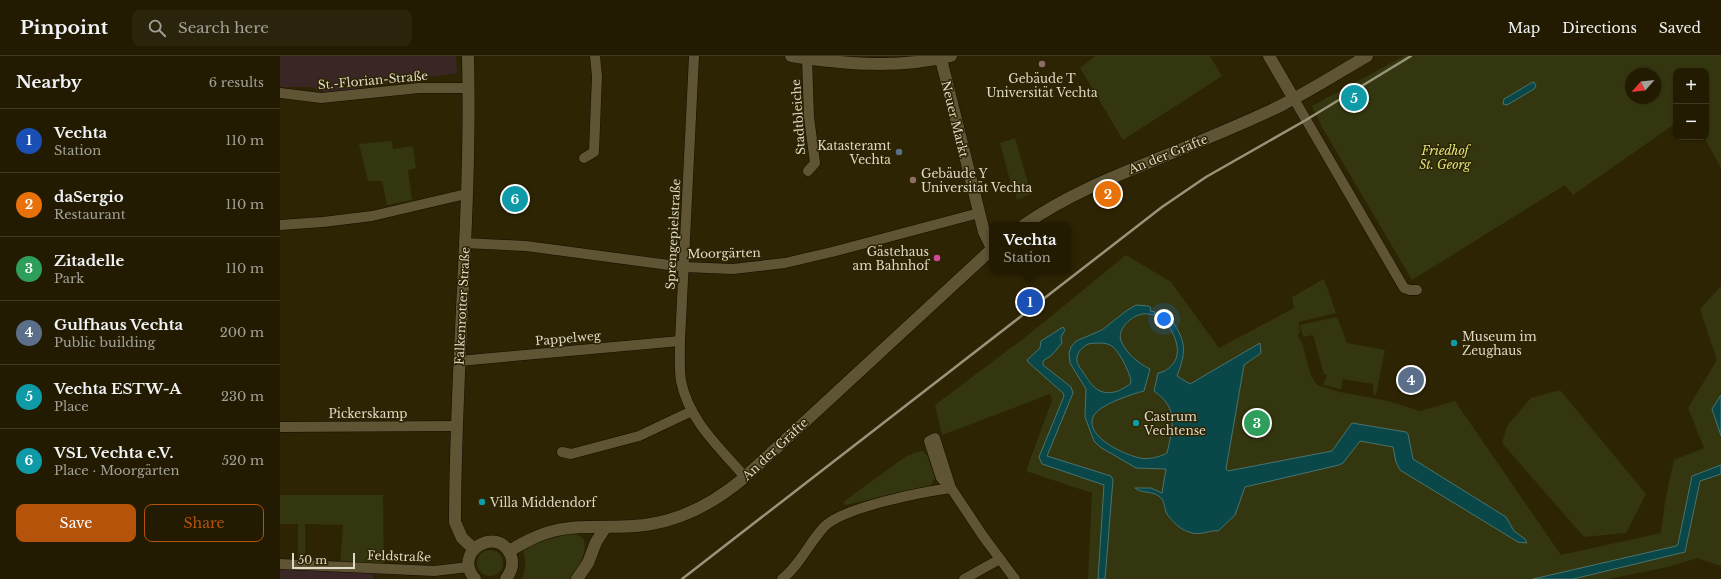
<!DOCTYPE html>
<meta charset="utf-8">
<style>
body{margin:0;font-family:"Libre Baskerville",serif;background:#2a240c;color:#f1f3f6}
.controls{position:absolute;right:12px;top:12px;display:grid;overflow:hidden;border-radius:8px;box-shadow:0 1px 3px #0004}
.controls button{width:36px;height:36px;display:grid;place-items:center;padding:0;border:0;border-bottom:1px solid #3f3924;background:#221b02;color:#f1f3f6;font:20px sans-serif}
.compass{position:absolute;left:1345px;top:12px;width:36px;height:36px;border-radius:50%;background:#221b02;box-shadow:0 1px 3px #0004;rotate:243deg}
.scale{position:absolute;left:12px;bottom:10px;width:63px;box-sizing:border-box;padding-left:4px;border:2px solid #dfd9c7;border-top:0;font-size:11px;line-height:14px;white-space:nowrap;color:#dfd9c7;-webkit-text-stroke:3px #2d2403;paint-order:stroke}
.you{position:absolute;left:884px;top:263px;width:14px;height:14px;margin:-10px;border:3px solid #fff;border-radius:50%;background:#1a73e8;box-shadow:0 0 0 6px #1a73e833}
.badge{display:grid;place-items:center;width:26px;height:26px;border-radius:50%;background:#b45309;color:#fff;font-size:13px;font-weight:700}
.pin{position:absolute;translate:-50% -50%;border:2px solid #fff;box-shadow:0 1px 4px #0006}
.popup{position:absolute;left:709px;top:166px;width:82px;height:52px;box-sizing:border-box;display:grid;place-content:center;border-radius:8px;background:#221b02;filter:drop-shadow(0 1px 3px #0005);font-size:13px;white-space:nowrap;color:#a2a199}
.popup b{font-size:15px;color:#f1f3f6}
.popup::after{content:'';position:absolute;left:50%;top:100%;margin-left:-8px;border:8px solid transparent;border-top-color:#221b02}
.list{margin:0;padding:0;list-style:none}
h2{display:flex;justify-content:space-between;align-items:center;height:52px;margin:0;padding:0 16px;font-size:17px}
h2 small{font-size:13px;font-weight:400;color:#a2a199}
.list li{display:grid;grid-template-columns:26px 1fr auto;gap:12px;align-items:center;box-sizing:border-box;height:64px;padding:0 16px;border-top:1px solid #3f3924}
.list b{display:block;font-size:15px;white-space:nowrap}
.list p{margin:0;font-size:13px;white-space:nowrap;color:#a2a199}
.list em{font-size:13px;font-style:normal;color:#a2a199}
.actions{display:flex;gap:8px;padding:12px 16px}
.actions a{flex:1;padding:9px 0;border:1px solid #b45309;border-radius:8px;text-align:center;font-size:14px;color:#b45309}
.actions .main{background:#b45309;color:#fff}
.icon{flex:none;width:22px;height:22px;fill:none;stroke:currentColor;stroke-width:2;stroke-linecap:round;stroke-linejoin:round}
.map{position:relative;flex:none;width:1441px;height:523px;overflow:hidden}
header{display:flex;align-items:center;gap:24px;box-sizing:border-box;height:56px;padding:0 20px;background:#221b02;border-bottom:1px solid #3f3924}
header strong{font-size:19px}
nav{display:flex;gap:22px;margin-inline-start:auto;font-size:14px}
.search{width:280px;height:36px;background:#2a240c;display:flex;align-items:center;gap:10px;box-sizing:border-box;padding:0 14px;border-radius:8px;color:#a2a199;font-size:15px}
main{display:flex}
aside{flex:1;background:#221b02}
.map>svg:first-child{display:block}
</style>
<header>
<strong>Pinpoint</strong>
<div class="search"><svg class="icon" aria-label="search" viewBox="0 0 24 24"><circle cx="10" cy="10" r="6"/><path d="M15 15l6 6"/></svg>Search here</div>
<nav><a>Map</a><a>Directions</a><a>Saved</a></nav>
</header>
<main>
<aside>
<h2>Nearby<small>6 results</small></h2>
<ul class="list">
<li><span class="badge" style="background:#1a4fb4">1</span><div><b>Vechta</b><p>Station</p></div><em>110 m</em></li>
<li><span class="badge" style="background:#e8710a">2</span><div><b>daSergio</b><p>Restaurant</p></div><em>110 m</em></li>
<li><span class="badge" style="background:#2e9e5b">3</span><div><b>Zitadelle</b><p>Park</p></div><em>110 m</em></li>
<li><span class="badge" style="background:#5c6f8a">4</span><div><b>Gulfhaus Vechta</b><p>Public building</p></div><em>200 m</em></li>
<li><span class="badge" style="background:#0f9aa8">5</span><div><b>Vechta ESTW-A</b><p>Place</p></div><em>230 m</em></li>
<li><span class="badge" style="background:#0f9aa8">6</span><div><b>VSL Vechta e.V.</b><p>Place · Moorgärten</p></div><em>520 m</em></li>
</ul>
<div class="actions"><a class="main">Save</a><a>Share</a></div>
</aside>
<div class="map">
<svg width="1441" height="523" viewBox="0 0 1441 523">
<rect width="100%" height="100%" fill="#2d2403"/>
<g fill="#3a2625">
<path d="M 0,0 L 176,0 L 177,17 L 95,29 L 50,38 L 30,31 L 0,31 Z"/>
<path d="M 0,513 L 93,516 L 93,523 L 0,523 Z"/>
</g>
<g fill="#34360f" fill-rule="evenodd">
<path d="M 815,0 L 930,0 L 942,20 L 843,84 L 800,12 Z"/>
<path d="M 1124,0 L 1441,0 L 1441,112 L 1424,81 L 1426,81 L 1426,15 L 1396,15 L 1396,67 L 1293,139 L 1285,129 L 1132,224 L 1042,71 L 1032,50 ZM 1351,18 L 1375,18 L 1375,42 L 1351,42 Z"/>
<path d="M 735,82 L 751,137 L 737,144 L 733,128 L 731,128 L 720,87 Z"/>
<path d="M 112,85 L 113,93 L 133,90 L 136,112 L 128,114 L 132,144 L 107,149 L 102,125 L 88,125 L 79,88 Z"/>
<path d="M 846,199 L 891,226 L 939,292 L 1014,252 L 1012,241 L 1044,223 L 1056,257 L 1019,266 L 1020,277 L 1018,279 L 1019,283 L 1022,286 L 1031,320 L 1037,329 L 1060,336 L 1108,345 L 1140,355 L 1175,345 L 1281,499 L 1381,477 L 1385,445 L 1394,404 L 1424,392 L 1408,352 L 1437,304 L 1420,253 L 1441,230 L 1441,510 L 1417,502 L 1388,511 L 1328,523 L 808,523 L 812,437 L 746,415 L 772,344 L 770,338 L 662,379 L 655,349 L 748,279 Z"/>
<path d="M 1057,261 L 1067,287 L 1105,294 L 1096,339 L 1094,339 L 1093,328 L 1063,323 L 1061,333 L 1043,329 L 1047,319 L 1044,318 L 1033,279 L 1023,281 L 1020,269 Z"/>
<path d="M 1280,334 L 1366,438 L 1346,477 L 1304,481 L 1222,387 L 1227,370 L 1251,342 Z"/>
<path d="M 642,395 L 647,399 L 655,422 L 651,429 L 566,449 L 563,446 L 625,401 L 636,396 Z"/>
<path d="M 0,439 L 103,439 L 104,512 L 60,511 L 63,469 L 25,468 L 25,504 L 18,503 L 18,468 L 0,468 Z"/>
<path d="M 289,478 C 319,477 299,510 291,523 L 242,523 C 246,514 246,504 243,494 L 264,484 Z"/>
<circle cx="210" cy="507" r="13"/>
</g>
<g fill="#094749" stroke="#49736f" fill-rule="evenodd">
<path d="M 1254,26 L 1256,30 L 1254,33 L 1227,49 L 1223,48 L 1224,43 L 1251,27 Z"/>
<path d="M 856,249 L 869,250 L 871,252 L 870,255 L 875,256 L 874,259 C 869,258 864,257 859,259 C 849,262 837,274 841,285 C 847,298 858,307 870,313 L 864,335 C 852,338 818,349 813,361 C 805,381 845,399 860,402 C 867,404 880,401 887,397 C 893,371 899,352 874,335 L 878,317 C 884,316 887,314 891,310 C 905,297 893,274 883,262 L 877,260 L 878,257 L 888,259 C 905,283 908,292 897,320 L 910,328 L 980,287 L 981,297 L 964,309 L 946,413 L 948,415 L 1052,395 L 1072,367 L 1126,376 L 1128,378 L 1133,403 L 1226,461 L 1234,475 L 1245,483 L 1247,487 L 1238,486 L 1120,414 L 1116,406 L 1113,391 L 1080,385 L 1063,407 L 1059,409 L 965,431 L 955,459 L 938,475 C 932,474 929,476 923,477 C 908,480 895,470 887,458 C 884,453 885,445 880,441 C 872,434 861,438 855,432 L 871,432 L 882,437 L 886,413 L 856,412 L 820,391 L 814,385 L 805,361 L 806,333 L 790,307 L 789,297 L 791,291 L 796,285 L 822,274 L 846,255 ZM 808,288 C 814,287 824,286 830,289 C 838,292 851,318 851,327 C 847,331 843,332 838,335 C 819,341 812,330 803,316 C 800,312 796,307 797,302 C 797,296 803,291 808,288 Z"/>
<path d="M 783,271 L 785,274 L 781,281 L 782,287 L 772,299 L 763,305 L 763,309 L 791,331 L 793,337 L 767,400 L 831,420 L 833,424 L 825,523 L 818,523 L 824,429 L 762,408 L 759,401 L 784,340 L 783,337 L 748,306 L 747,304 L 760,292 L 761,285 Z"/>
<path d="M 1441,339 L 1441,380 L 1432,353 Z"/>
<path d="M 1441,409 L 1441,418 L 1420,425 L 1405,496 L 1293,523 L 1253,523 L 1396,490 L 1398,488 L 1412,420 Z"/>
</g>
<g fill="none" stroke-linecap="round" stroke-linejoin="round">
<defs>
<g id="street">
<path d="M 414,0 L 400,285 C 400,298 399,312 401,325 C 409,365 440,392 465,421"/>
<path d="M 527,2 L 529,61 L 535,107 L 528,115"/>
<path d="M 0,37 L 41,42 L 139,32 L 189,32"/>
<path d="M 1014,43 L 1124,232 L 1130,234 L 1137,234"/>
<path d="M 304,102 L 314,96 L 317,20 L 315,0"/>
<path d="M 0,169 L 43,166 L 92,160 L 186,138"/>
<path d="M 184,187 L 246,190 L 404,211 L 453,213 L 505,207 L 552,196 L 699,157"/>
<path d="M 179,305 L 400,285"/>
<path d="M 0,371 L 177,370"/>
<path d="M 282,396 L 291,398 L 359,380 L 412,355"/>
<path d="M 671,432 L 655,382 L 649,385 L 661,422 L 671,432 L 703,480 L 735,523"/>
<path d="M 0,508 L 154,515 L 189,511"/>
<path d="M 502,523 C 520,509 529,487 544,471 C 563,451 643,436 671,432"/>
<path d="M 684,523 L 720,503"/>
</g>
<g id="secondary">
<path d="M 188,0 C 192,155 175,310 175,466 L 182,482 L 194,493"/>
<path d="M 511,0 C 564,8 618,13 671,0"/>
<path d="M 989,0 L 1014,43"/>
<path d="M 661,3 L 704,176 L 712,192"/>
<path d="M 744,169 C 797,132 857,112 916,87 C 944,75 973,63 1000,50 C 1030,35 1058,17 1087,0"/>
<path d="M 229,495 C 243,487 257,479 273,475 C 305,467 339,474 371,468 C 407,462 438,444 465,421 L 712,193"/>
<path d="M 195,523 C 171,495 219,468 231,500 C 234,508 231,516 226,523"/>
<path d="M 297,523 L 308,507 L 316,486 L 325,472"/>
</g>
</defs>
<use href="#street" stroke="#140d00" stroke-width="11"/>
<use href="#secondary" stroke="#140d00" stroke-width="13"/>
<use href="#street" stroke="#5f5535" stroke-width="10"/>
<use href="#secondary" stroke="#5f5535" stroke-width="12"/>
<path stroke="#9a937b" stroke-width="2.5" d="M 402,523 L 882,151 L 926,121 L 1026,64 L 1131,0"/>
</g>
<g fill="#8d6e63" stroke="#2d2403" stroke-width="1.5">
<circle cx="762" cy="8" r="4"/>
<circle cx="633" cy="124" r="4"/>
</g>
<circle fill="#5c6f8a" stroke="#2d2403" stroke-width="1.5" cx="619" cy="96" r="4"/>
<circle fill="#d1479c" stroke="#2d2403" stroke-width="1.5" cx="657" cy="202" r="4"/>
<g fill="#0f9aa8" stroke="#2d2403" stroke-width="1.5">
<circle cx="1174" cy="287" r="4"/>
<circle cx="856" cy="367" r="4"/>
<circle cx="202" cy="446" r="4"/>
</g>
<g text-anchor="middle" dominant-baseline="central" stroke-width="3" stroke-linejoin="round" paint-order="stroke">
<g font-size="12" fill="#dfd9c7" stroke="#2d2403" text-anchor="start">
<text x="762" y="22" text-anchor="middle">Gebäude T<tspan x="762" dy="14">Universität Vechta</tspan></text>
<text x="611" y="89" text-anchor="end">Katasteramt<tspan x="611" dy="14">Vechta</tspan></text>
<text x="641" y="117">Gebäude Y<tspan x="641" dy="14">Universität Vechta</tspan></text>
<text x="649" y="195" text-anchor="end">Gästehaus<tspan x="649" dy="14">am Bahnhof</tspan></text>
<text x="1182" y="280">Museum im<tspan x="1182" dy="14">Zeughaus</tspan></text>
<text x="864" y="360">Castrum<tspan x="864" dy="14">Vechtense</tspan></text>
<text x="210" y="446">Villa Middendorf</text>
</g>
<g font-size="12" fill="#dfd9c7" stroke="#2d2403">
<text transform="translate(93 24) rotate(-5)">St.-Florian-Straße</text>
<text transform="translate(518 61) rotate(-94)">Stadtbleiche</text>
<text transform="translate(675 63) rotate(76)">Neuer Markt</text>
<text transform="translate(888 98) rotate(-22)">An der Gräfte</text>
<text transform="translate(393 178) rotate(-87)">Sprengepielstraße</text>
<text transform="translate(444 197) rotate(-1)">Moorgärten</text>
<text transform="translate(182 250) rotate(-87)">Falkenrotter Straße</text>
<text transform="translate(288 282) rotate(-5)">Pappelweg</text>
<text x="88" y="357">Pickerskamp</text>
<text transform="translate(495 393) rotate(-43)">An der Gräfte</text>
<text transform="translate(119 500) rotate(2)">Feldstraße</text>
</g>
<g font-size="12" font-style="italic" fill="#dfe47d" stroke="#2d2403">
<text x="1165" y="94">Friedhof<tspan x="1165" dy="14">St. Georg</tspan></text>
</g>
</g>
</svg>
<div class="controls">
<button>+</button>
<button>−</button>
</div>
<svg class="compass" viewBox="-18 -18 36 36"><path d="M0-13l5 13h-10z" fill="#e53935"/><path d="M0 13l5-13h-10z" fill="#a2a199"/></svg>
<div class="scale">50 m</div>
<div class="you"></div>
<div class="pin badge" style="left:750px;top:246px;background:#1a4fb4">1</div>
<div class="popup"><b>Vechta</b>Station</div>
<div class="pin badge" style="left:828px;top:138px;background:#e8710a">2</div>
<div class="pin badge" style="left:977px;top:367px;background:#2e9e5b">3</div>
<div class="pin badge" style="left:1131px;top:324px;background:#5c6f8a">4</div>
<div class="pin badge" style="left:1074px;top:42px;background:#0f9aa8">5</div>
<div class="pin badge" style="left:235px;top:143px;background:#0f9aa8">6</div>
</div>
</main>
